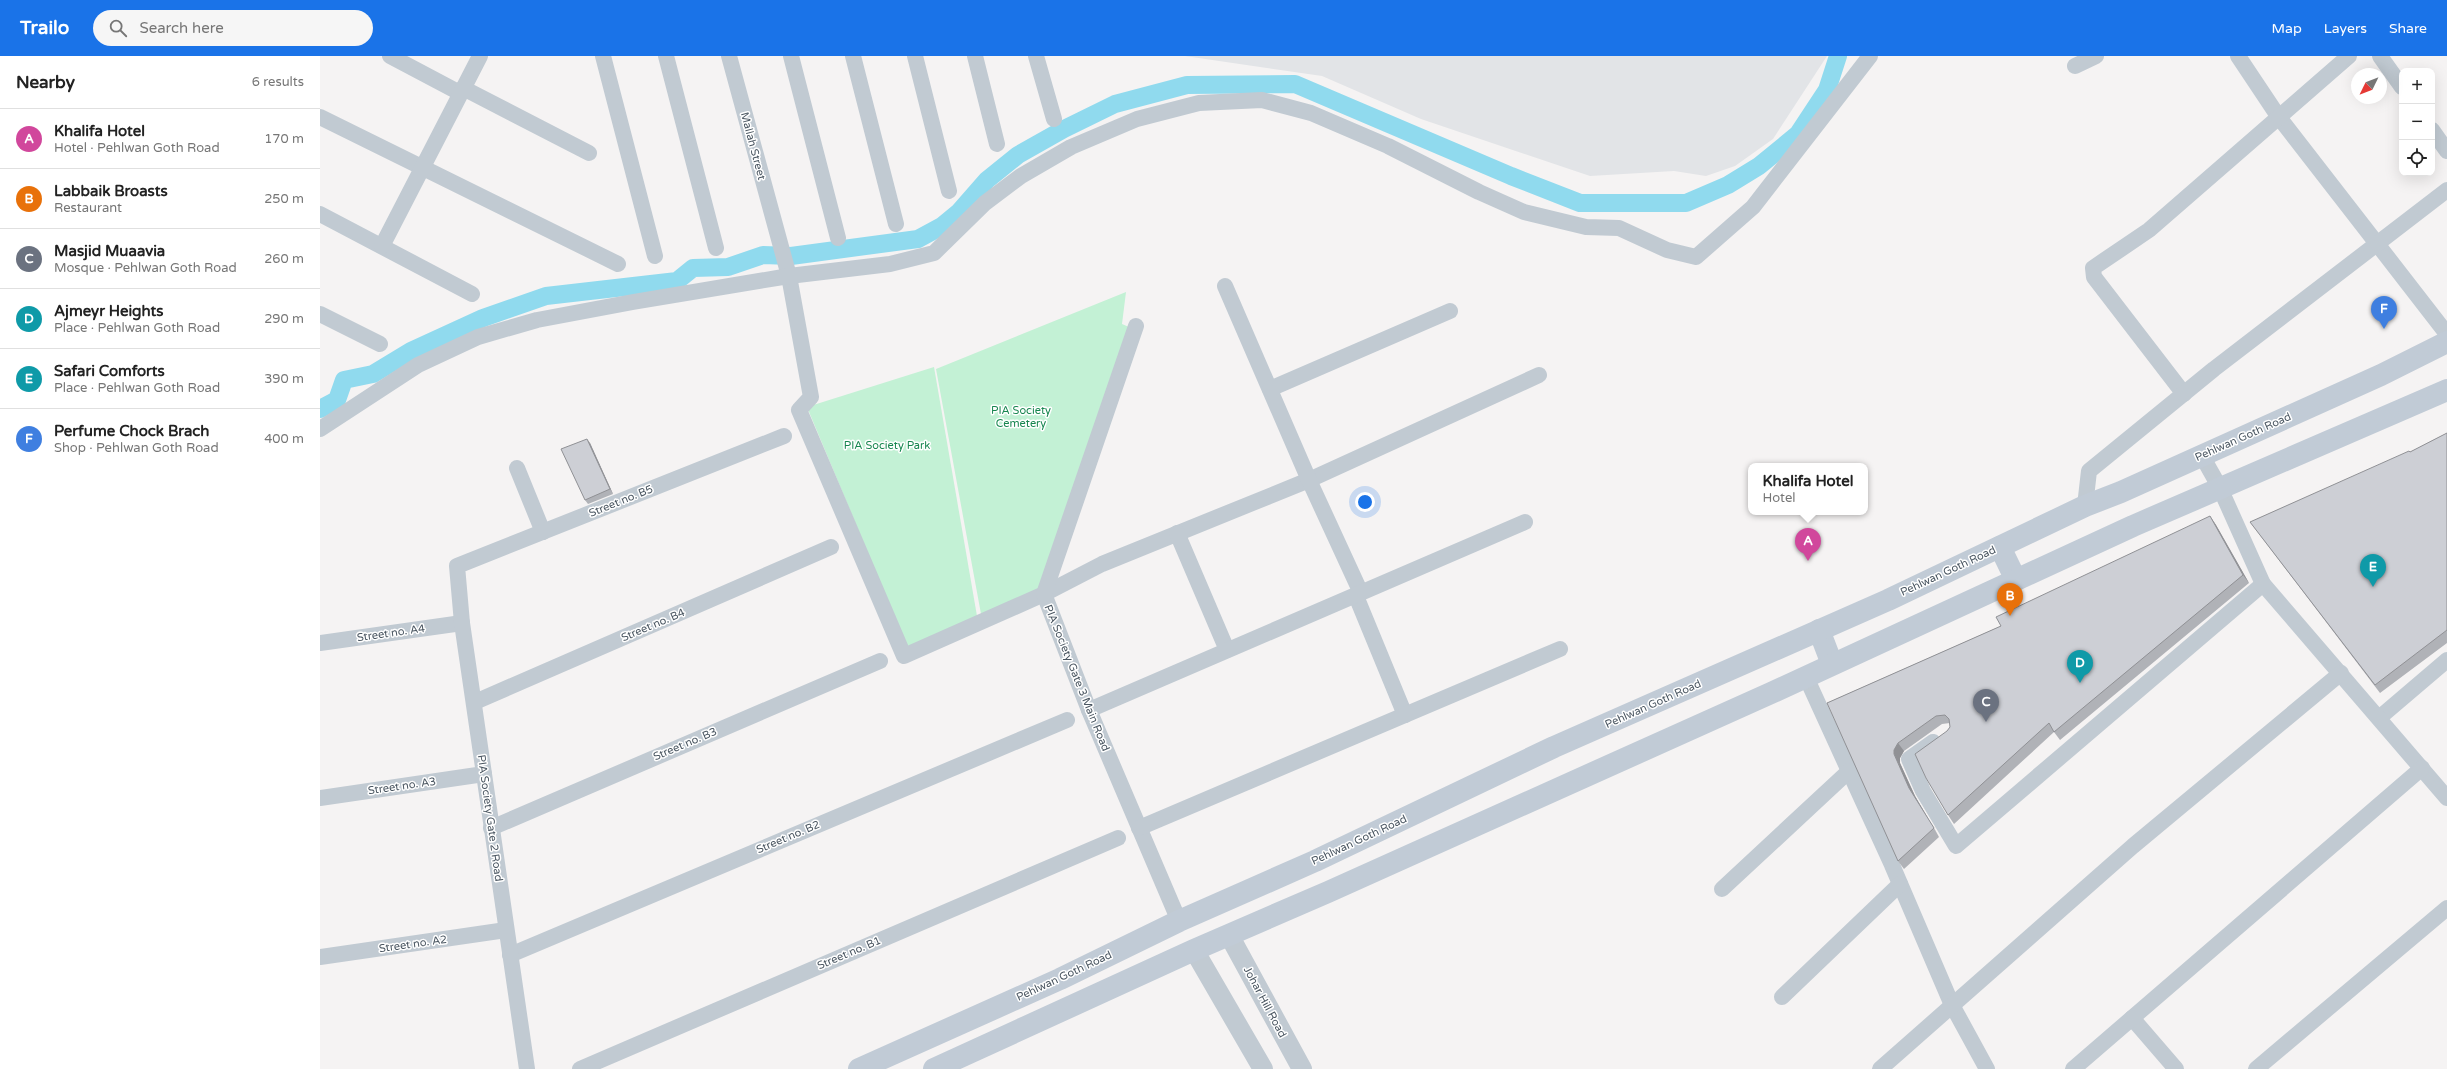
<!DOCTYPE html>
<meta charset="utf-8">
<style>
body{margin:0;font-family:"Varela Round",sans-serif;background:#f6f6f6;color:#222}
.controls{position:absolute;right:12px;top:12px;display:grid;overflow:hidden;border-radius:8px;box-shadow:0 4px 16px #0002}
.controls button{width:36px;height:36px;display:grid;place-items:center;padding:0;border:0;border-bottom:1px solid #e0e0e0;background:#fff;color:#222;font:20px sans-serif}
.compass{position:absolute;left:2031px;top:12px;width:36px;height:36px;border-radius:50%;background:#fff;box-shadow:0 4px 16px #0002;rotate:227deg}
.you{position:absolute;left:1045px;top:446px;width:14px;height:14px;margin:-10px;border:3px solid #fff;border-radius:50%;background:#1a73e8;box-shadow:0 0 0 6px #1a73e833}
.badge{display:grid;place-items:center;width:26px;height:26px;border-radius:50%;background:#1a73e8;color:#fff;font-size:13px;font-weight:700}
.pin{position:absolute;translate:-50% -33px;filter:drop-shadow(0 1px 2px #0008)}
.pin::after{content:'';position:absolute;top:21px;width:14px;height:12px;background:inherit;clip-path:polygon(0 0,100% 0,50% 100%)}
.popup{position:absolute;left:1428px;top:407px;width:120px;height:52px;box-sizing:border-box;display:grid;place-content:center;border-radius:8px;background:#fff;filter:drop-shadow(0 1px 3px #0005);font-size:13px;white-space:nowrap;color:#767676}
.popup b{font-size:15px;color:#222}
.popup::after{content:'';position:absolute;left:50%;top:100%;margin-left:-8px;border:8px solid transparent;border-top-color:#fff}
.list{margin:0;padding:0;list-style:none}
h2{display:flex;justify-content:space-between;align-items:center;height:52px;margin:0;padding:0 16px;font-size:17px}
h2 small{font-size:13px;font-weight:400;color:#767676}
.list li{display:grid;grid-template-columns:26px 1fr auto;gap:12px;align-items:center;box-sizing:border-box;height:60px;padding:0 16px;border-top:1px solid #e0e0e0}
.list b{display:block;font-size:15px;white-space:nowrap}
.list p{margin:0;font-size:13px;white-space:nowrap;color:#767676}
.list em{font-size:13px;font-style:normal;color:#767676}
.icon{flex:none;width:22px;height:22px;fill:none;stroke:currentColor;stroke-width:2;stroke-linecap:round;stroke-linejoin:round}
.map{position:relative;flex:none;width:2127px;height:1013px;overflow:hidden}
header{display:flex;align-items:center;gap:24px;box-sizing:border-box;height:56px;padding:0 20px;background:#1a73e8;color:#fff}
header strong{font-size:19px}
nav{display:flex;gap:22px;margin-inline-start:auto;font-size:14px}
.search{width:280px;height:36px;background:#f6f6f6;display:flex;align-items:center;gap:10px;box-sizing:border-box;padding:0 14px;border-radius:22px;color:#767676;font-size:15px}
main{display:flex}
aside{flex:1;background:#fff}
.map>svg:first-child{display:block}
</style>
<header>
<strong>Trailo</strong>
<div class="search"><svg class="icon" aria-label="search" viewBox="0 0 24 24"><circle cx="10" cy="10" r="6"/><path d="M15 15l6 6"/></svg>Search here</div>
<nav><a>Map</a><a>Layers</a><a>Share</a></nav>
</header>
<main>
<aside>
<h2>Nearby<small>6 results</small></h2>
<ul class="list">
<li><span class="badge" style="background:#d1479c">A</span><div><b>Khalifa Hotel</b><p>Hotel · Pehlwan Goth Road</p></div><em>170 m</em></li>
<li><span class="badge" style="background:#e8710a">B</span><div><b>Labbaik Broasts</b><p>Restaurant</p></div><em>250 m</em></li>
<li><span class="badge" style="background:#6b7280">C</span><div><b>Masjid Muaavia</b><p>Mosque · Pehlwan Goth Road</p></div><em>260 m</em></li>
<li><span class="badge" style="background:#0f9aa8">D</span><div><b>Ajmeyr Heights</b><p>Place · Pehlwan Goth Road</p></div><em>290 m</em></li>
<li><span class="badge" style="background:#0f9aa8">E</span><div><b>Safari Comforts</b><p>Place · Pehlwan Goth Road</p></div><em>390 m</em></li>
<li><span class="badge" style="background:#3f7fe0">F</span><div><b>Perfume Chock Brach</b><p>Shop · Pehlwan Goth Road</p></div><em>400 m</em></li>
</ul>
</aside>
<div class="map">
<svg width="2127" height="1013" viewBox="0 0 2127 1013">
<rect width="100%" height="100%" fill="#f5f3f3"/>
<path fill="#e2e4e7" d="M 865,0 L 1507,0 L 1453,83 L 1415,110 L 1386,120 L 1354,115 L 1270,120 L 1101,63 L 1002,20 Z"/>
<g fill="#c3f1d5">
<path d="M 806,236 L 802,268 L 809,271 L 723,539 L 661,558 L 616,313 Z"/>
<path d="M 614,311 L 657,560 L 587,591 L 487,351 Z"/>
</g>
<g fill="none" stroke-linecap="round" stroke-linejoin="round">
<path stroke="#90daee" stroke-width="18" d="M 0,353 L 17,344 L 24,324 L 53,318 L 91,295 L 163,262 L 226,240 L 357,225 L 373,212 L 408,211 L 443,199 L 471,200 L 598,183 L 622,170 L 639,156 L 667,124 L 698,99 L 744,73 L 795,48 L 867,29 L 975,28 L 1191,120 L 1260,147 L 1366,147 L 1408,129 L 1439,110 L 1478,78 L 1507,34 L 1518,0"/>
<g stroke="#c1cad2" stroke-width="16">
<path d="M 70,0 L 140,37"/>
<path d="M 283,0 L 335,200"/>
<path d="M 346,0 L 396,192"/>
<path d="M 409,0 L 469,220 L 491,341 L 479,354 L 584,600 L 724,538 L 782,508 L 989,424 L 1219,319"/>
<path d="M 471,0 L 518,182"/>
<path d="M 533,0 L 576,168"/>
<path d="M 595,0 L 629,135"/>
<path d="M 655,0 L 677,88"/>
<path d="M 716,0 L 734,63"/>
<path d="M 1918,0 L 1958,60 L 2127,278"/>
<path d="M 2060,0 L 2082,31"/>
<path d="M 1755,10 L 1776,0"/>
<path d="M 143,32 L 269,97"/>
<path d="M 0,61 L 298,208"/>
<path d="M 2112,74 L 2127,95"/>
<path d="M 0,158 L 152,238"/>
<path d="M 62,190 L 160,0"/>
<path d="M 905,230 L 989,424 L 1041,537"/>
<path d="M 0,258 L 60,288"/>
<path d="M 950,333 L 1130,255"/>
<path d="M 1864,338 L 1774,221 L 1773,212 L 1829,174 L 2029,0"/>
<path d="M 0,373 L 98,309 L 158,281 L 217,264 L 313,246 L 469,220 L 570,208 L 614,197 L 665,147 L 701,120 L 751,91 L 817,63 L 879,47 L 942,44 L 991,57 L 1068,90 L 1159,136 L 1204,156 L 1266,171 L 1299,172 L 1347,194 L 1376,201 L 1433,151 L 1550,0"/>
<path d="M 1882,400 L 1900,432 L 1943,528"/>
<path d="M 197,412 L 223,476"/>
<path d="M 1765,450 L 1769,415 L 1894,313 L 2127,134"/>
<path d="M 857,477 L 907,594"/>
<path d="M 724,538 L 769,654 L 859,865"/>
<path d="M 724,538 L 816,270"/>
<path d="M 1036,540 L 1085,659"/>
<path d="M 0,587 L 142,567"/>
<path d="M 1486,621 L 1572,809 L 1632,949 L 1667,1013"/>
<path d="M 155,646 L 511,491"/>
<path d="M 769,654 L 1205,466"/>
<path d="M 2059,662 L 2127,604"/>
<path d="M 1613,686 L 1589,703 L 1603,735 L 1636,790 L 1943,528 L 2127,742"/>
<path d="M 0,742 L 164,718"/>
<path d="M 171,772 L 560,605"/>
<path d="M 819,772 L 1240,593"/>
<path d="M 1402,833 L 1529,715"/>
<path d="M 190,899 L 747,664"/>
<path d="M 0,901 L 186,874"/>
<path d="M 1462,941 L 1580,828"/>
<path d="M 1812,962 L 1856,1013"/>
<path d="M 207,1013 L 142,567 L 137,510 L 464,380"/>
<path d="M 260,1013 L 798,782"/>
<path d="M 1560,1013 L 1813,790 L 2021,617"/>
<path d="M 1753,1013 L 2102,712"/>
<path d="M 1936,1013 L 2127,852"/>
</g>
<g stroke="#c1cad2" stroke-width="20">
<path d="M 909,879 L 982,1013"/>
<path d="M 874,894 L 943,1013"/>
</g>
<g stroke="#c1cbd6" stroke-width="22">
<path d="M 1680,491 L 1696,524"/>
<path d="M 1499,574 L 1512,608"/>
<path d="M 539,1013 L 740,923 L 859,865 L 995,805 L 1234,691 L 1568,544 L 1765,450 L 1801,436 L 2061,319 L 2127,286"/>
<path d="M 614,1013 L 874,894 L 1008,836 L 1451,637 L 1813,470 L 2127,334"/>
</g>
</g>
<g fill="#b0b2b7">
<path d="M 2127,377 L 2127,587 L 2060,637 L 1930,466 L 2090,396 Z"/>
<path d="M 270,387 L 293,438 L 268,448 L 265,444 Z"/>
<path d="M 1890,460 L 1896,469 L 1929,527 L 1740,684 L 1734,676 L 1634,768 L 1628,759 L 1627,675 L 1630,671 L 1630,667 L 1622,668 L 1584,695 L 1580,702 L 1580,707 L 1595,740 L 1619,781 L 1584,813 L 1578,805 L 1507,647 L 1681,570 Z"/>
</g>
<g fill="#909195">
<path d="M 267,383 L 270,387 L 293,438 L 290,433 Z"/>
<path d="M 1890,460 L 1896,469 L 1929,527 L 1923,519 Z"/>
<path d="M 1578,687 L 1584,695 L 1580,702 L 1580,707 L 1595,740 L 1619,781 L 1614,772 L 1589,732 L 1574,698 L 1574,694 Z"/>
</g>
<g fill="#cdcfd5" stroke="#909195">
<path d="M 2127,377 L 2127,574 L 2055,629 L 1930,466 L 2089,395 L 2090,396 Z"/>
<path d="M 267,383 L 290,433 L 265,444 L 241,393 Z"/>
<path d="M 1890,460 L 1923,519 L 1734,676 L 1729,667 L 1628,759 L 1606,722 L 1595,698 L 1627,675 L 1630,671 L 1629,663 L 1625,659 L 1616,660 L 1578,687 L 1574,694 L 1574,698 L 1589,732 L 1614,772 L 1578,805 L 1507,647 L 1681,570 L 1676,561 Z"/>
</g>
<g text-anchor="middle" dominant-baseline="central" stroke-width="3" stroke-linejoin="round" paint-order="stroke">
<g font-size="11" fill="#4a5661" stroke="#fff">
<text transform="translate(433 90) rotate(75)">Mallah Street</text>
<text transform="translate(1923 381) rotate(-24)">Pehlwan Goth Road</text>
<text transform="translate(301 445) rotate(-22)">Street no. B5</text>
<text transform="translate(1628 515) rotate(-25)">Pehlwan Goth Road</text>
<text transform="translate(333 569) rotate(-23)">Street no. B4</text>
<text transform="translate(71 577) rotate(-8)">Street no. A4</text>
<text transform="translate(757 622) rotate(68)">PIA Society Gate 3 Main Road</text>
<text transform="translate(1333 648) rotate(-24)">Pehlwan Goth Road</text>
<text transform="translate(365 688) rotate(-23)">Street no. B3</text>
<text transform="translate(82 730) rotate(-8)">Street no. A3</text>
<text transform="translate(170 762) rotate(82)">PIA Society Gate 2 Road</text>
<text transform="translate(468 781) rotate(-23)">Street no. B2</text>
<text transform="translate(1039 784) rotate(-25)">Pehlwan Goth Road</text>
<text transform="translate(93 888) rotate(-8)">Street no. A2</text>
<text transform="translate(529 897) rotate(-23)">Street no. B1</text>
<text transform="translate(744 920) rotate(-25)">Pehlwan Goth Road</text>
<text transform="translate(945 946) rotate(62)">Johar Hill Road</text>
</g>
<g font-size="11" fill="#17864f" stroke="#fff">
<text x="701" y="354">PIA Society<tspan x="701" dy="13">Cemetery</tspan></text>
<text x="567" y="389">PIA Society Park</text>
</g>
</g>
</svg>
<div class="controls">
<button>+</button>
<button>−</button>
<button><svg class="icon" aria-label="locate" viewBox="0 0 24 24"><circle cx="12" cy="12" r="6"/><path d="M12 2v4M12 18v4M2 12h4M18 12h4"/></svg></button>
</div>
<svg class="compass" viewBox="-18 -18 36 36"><path d="M0-13l5 13h-10z" fill="#e53935"/><path d="M0 13l5-13h-10z" fill="#767676"/></svg>
<div class="you"></div>
<div class="pin badge" style="left:1488px;top:505px;background:#d1479c">A</div>
<div class="popup"><b>Khalifa Hotel</b>Hotel</div>
<div class="pin badge" style="left:1690px;top:560px;background:#e8710a">B</div>
<div class="pin badge" style="left:1666px;top:666px;background:#6b7280">C</div>
<div class="pin badge" style="left:1760px;top:627px;background:#0f9aa8">D</div>
<div class="pin badge" style="left:2053px;top:531px;background:#0f9aa8">E</div>
<div class="pin badge" style="left:2064px;top:273px;background:#3f7fe0">F</div>
</div>
</main>
